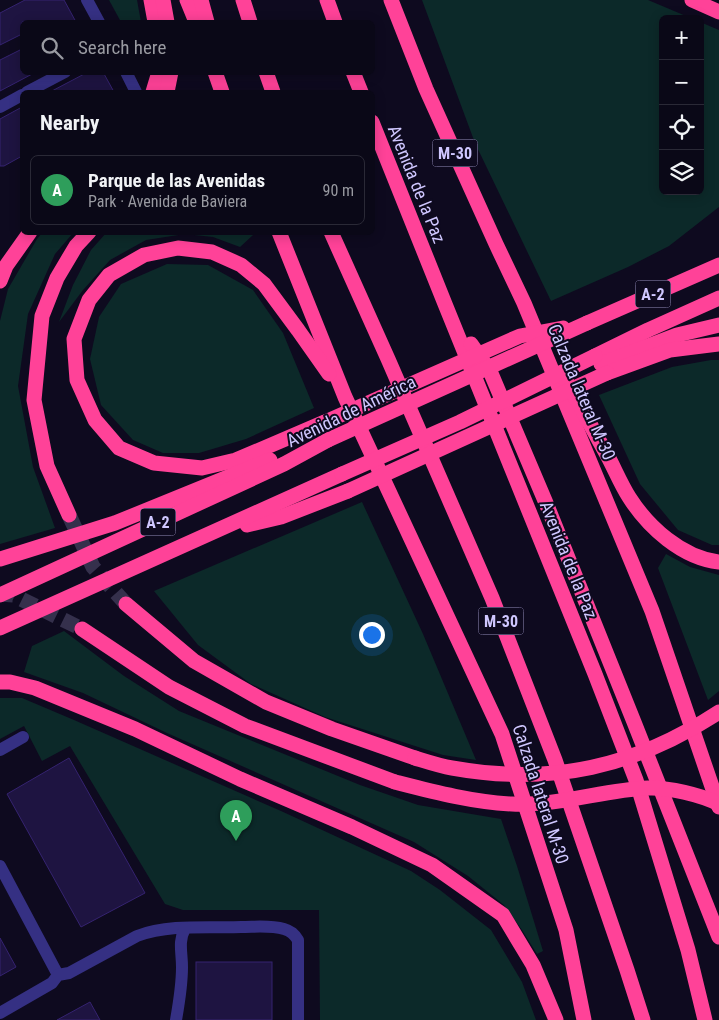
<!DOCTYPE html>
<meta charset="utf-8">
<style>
body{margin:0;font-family:"Roboto Condensed",sans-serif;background:#181624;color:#f1f3f6}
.controls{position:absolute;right:15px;top:15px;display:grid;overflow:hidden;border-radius:8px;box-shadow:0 2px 12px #0003}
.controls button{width:45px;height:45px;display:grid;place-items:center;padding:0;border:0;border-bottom:1px solid #2a2936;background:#0a0817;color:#f1f3f6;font:25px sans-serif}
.you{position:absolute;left:371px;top:634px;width:18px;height:18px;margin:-12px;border:4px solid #fff;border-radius:50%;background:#1a73e8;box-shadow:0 0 0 8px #1a73e833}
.badge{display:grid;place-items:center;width:32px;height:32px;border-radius:50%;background:#00d4f2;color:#fff;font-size:16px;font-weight:700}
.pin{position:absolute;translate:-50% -41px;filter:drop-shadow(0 1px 2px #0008)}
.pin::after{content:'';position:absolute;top:26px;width:18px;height:15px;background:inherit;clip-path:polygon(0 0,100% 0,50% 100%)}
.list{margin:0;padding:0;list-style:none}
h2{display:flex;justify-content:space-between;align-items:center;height:65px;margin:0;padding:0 20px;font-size:21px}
h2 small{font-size:16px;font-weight:400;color:#999aa1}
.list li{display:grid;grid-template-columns:32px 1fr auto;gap:15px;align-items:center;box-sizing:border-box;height:70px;margin:0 10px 10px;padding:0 10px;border:1px solid #2a2936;border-radius:8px}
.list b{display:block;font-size:19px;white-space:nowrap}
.list p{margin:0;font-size:16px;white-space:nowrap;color:#999aa1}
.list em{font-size:16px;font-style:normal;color:#999aa1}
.icon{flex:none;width:28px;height:28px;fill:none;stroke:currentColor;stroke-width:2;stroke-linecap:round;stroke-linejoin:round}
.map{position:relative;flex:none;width:719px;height:1020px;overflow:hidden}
.search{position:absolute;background:#0a0817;box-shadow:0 2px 12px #0003;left:20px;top:20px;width:355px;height:55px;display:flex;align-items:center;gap:12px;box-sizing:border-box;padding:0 18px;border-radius:8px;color:#999aa1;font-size:19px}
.panel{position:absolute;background:#0a0817;box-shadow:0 2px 12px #0003;left:20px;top:90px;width:355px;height:145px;border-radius:8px}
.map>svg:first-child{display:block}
</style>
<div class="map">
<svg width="719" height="1020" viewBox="0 0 719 1020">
<rect width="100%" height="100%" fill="#0e0a1f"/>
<g fill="#0c2929">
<path d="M 109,0 L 137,0 L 141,22 L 121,22 Z"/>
<path d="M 422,0 L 648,0 L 693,19 L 663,19 L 663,191 L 700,191 L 700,22 L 719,30 L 719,207 L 669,246 L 628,267 L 551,301 L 475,143 Z"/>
<path d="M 107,232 L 252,232 L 253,235 L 240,247 L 213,237 L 185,234 L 146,240 L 110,260 L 83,290 L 59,322 L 73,285 L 91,250 Z"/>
<path d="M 42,233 L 73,233 L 55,254 L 28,314 L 18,386 L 33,467 L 55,528 L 0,544 L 0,321 L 8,289 L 37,239 Z"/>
<path d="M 167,264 L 208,265 L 253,290 L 283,333 L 314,408 L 246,439 L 199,453 L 163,453 L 133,440 L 101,405 L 90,359 L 99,317 L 121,284 Z"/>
<path d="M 711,360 L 719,360 L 719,545 L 712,545 L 678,530 L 640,484 L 599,395 L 672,367 Z"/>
<path d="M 362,502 L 423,634 L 476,760 L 443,755 L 325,717 L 251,684 L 198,645 L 154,591 Z"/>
<path d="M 666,554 L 690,567 L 719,575 L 719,691 L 708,700 L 658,568 Z"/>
<path d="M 64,631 L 124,676 L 179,711 L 360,785 L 418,805 L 501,819 L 517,866 L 543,951 L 537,954 L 522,930 L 504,905 L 468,876 L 414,842 L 167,733 L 83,693 L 24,672 L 32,646 Z"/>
<path d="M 0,698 L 22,698 L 74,720 L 281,811 L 411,871 L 440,890 L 491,930 L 522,982 L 536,1020 L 320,1020 L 319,910 L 183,910 L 165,904 L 70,746 L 42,761 L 24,726 L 0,739 Z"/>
</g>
<g fill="#1e1441" stroke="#352370">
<path d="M 25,0 L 64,0 L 76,22 L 48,22 L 48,21 L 45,22 L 22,22 L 22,34 L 0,45 L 0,13 Z"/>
<path d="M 22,49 L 22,72 L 36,72 L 0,91 L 0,60 Z"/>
<path d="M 88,72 L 103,72 L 114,92 L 50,92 Z"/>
<path d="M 22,107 L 22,156 L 4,166 L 0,166 L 0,119 Z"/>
<path d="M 69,758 L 145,893 L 81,927 L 7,794 Z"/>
<path d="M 0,938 L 16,967 L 0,976 Z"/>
<rect x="196" y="962" width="76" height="58"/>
<path d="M 90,1002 L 100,1020 L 57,1020 Z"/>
</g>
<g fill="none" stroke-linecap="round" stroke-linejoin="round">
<g stroke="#35304c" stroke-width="15" stroke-dasharray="15 8" stroke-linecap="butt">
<path d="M 69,515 L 93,567 L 126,604"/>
<path d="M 0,594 L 13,595 L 82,629"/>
</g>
<g stroke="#353083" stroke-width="12">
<path d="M 87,0 L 99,22"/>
<path d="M 126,72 L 136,92"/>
<path d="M 27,92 L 65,72"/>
<path d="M 0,107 L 22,95"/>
<path d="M 0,750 L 23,737"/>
<path d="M 0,866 L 58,975"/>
<path d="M 0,1013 L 52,983 L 58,975 L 69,973 L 137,936 C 169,924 207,928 241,927 C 255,927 270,925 284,929 C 291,931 294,934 298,940 L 298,1020"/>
<path d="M 176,1020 C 179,1003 182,985 182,967 C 182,952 178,942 185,928"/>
</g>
<g stroke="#ff4298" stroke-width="15">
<path d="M 151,0 L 155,22"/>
<path d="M 163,0 L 167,22"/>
<path d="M 187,0 L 196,22"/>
<path d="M 201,0 L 207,22"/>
<path d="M 243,0 L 250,22"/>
<path d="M 327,0 L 335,22"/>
<path d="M 391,0 L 426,89 L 496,244 L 524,303 L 652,611 L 719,807"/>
<path d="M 692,0 L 719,12"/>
<path d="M 215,72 L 222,92"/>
<path d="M 266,72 L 273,92"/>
<path d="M 353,72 L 361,92"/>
<path d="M 153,92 L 159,72"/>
<path d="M 167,92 L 171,72"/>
<path d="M 372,122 L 445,304 L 595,674 L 636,780 L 688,950 L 705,1020"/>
<path d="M 279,232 L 345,397 L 502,734 L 566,930 L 584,1020"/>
<path d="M 331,232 L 388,359 L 492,598 L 555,760 L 627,970 L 643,1020"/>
<path d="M 0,281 L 6,266 L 30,232"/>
<path d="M 587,323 L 719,265"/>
<path d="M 471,344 L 490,371 L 546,503 L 634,722 L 719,937"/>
<path d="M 595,356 L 648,330 L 719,298"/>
<path d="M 601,364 L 677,335 L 719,325"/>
<path d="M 607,373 L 670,350 L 719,344"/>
<path d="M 565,379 C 579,403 592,428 606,453 C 614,467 620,483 629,497 C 648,527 682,558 719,562"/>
<path d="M 325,422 L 236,460 L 202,468 L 154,463 L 119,448 L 95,420 L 77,380 L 74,339 L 89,300 L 109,275 L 144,255 L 178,248 L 212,252 L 241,265 L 264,284 L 298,330 L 329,374"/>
<path d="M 69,515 L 47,466 L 34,400 L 42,316 L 57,278 L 76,246 L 89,232"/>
<path d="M 247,525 L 281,517 L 348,491"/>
<path d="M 0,559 L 115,523 L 270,460"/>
<path d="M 0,595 L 284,464 L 328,440"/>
<path d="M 126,604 L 194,661 L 266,702 L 332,729 L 415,758"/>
<path d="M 0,628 L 342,474"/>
<path d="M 82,629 L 169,687 L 245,726 L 395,782"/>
<path d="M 0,682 L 10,682 L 35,688 L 135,729 L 240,779 L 352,827 L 432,865 L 503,915 L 533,965 L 556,1020"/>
</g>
<g stroke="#ff4298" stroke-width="15">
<path d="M 325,422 L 520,336 L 563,328"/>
<path d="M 328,440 L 587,323"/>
<path d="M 342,474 L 460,422 L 595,356"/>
<path d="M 348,491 L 607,373"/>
<path d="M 415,758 C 428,762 440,766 452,768 C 552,786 635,767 719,712"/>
<path d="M 395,782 C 434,792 472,802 512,804 C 559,806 603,790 648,788 C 668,787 701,795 719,804"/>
</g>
</g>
<g text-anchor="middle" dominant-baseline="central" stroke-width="4" stroke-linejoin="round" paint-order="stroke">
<g fill="#0e0a1f" stroke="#958ebc" stroke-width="1">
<rect x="432.5" y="139.5" width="45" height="27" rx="4"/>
<rect x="635.5" y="280.5" width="35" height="27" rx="4"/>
<rect x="140.5" y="508.5" width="35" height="27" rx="4"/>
<rect x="478.5" y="607.5" width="45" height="27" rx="4"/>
</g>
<g font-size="16" font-weight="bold" fill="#cfc7ff">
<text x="455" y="153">M-30</text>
<text x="653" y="294">A-2</text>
<text x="158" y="522">A-2</text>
<text x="501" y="621">M-30</text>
</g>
<g font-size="18" fill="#cfc7ff" stroke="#0e0a1f">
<text transform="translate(417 184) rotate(68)">Avenida de la Paz</text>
<text transform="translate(582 392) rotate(67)">Calzada lateral M-30</text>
<text transform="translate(351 411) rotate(-26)">Avenida de América</text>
<text transform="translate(569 560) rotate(68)">Avenida de la Paz</text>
<text transform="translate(541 794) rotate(72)">Calzada lateral M-30</text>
</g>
</g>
</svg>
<div class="controls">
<button>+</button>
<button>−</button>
<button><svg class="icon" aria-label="locate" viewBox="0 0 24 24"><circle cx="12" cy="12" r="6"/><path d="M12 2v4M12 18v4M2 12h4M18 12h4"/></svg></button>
<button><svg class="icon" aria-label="layers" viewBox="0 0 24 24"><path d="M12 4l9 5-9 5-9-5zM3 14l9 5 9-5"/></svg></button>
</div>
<div class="you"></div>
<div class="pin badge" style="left:236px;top:841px;background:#2e9e5b">A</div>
<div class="search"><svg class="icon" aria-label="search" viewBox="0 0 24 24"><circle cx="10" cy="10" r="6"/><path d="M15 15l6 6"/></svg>Search here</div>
<section class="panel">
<h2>Nearby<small></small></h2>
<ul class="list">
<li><span class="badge" style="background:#2e9e5b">A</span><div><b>Parque de las Avenidas</b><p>Park · Avenida de Baviera</p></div><em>90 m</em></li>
</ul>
</section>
</div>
